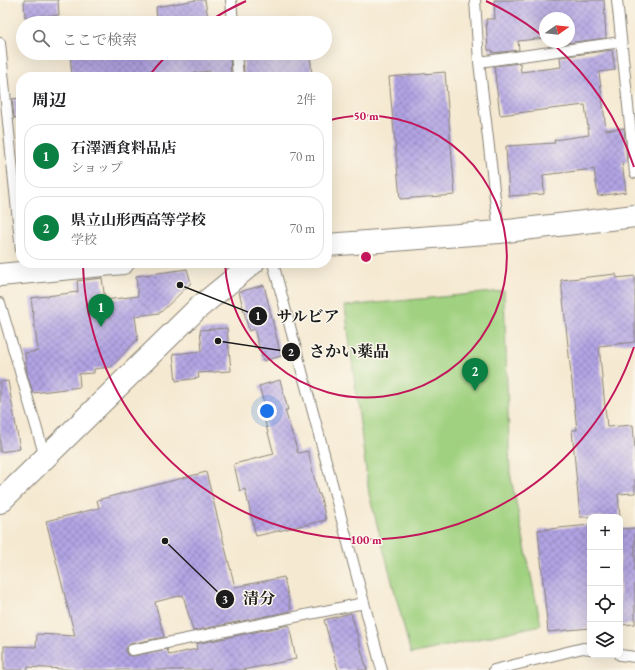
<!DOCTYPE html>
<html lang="ja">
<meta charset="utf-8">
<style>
body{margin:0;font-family:"EB Garamond","Noto Serif JP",serif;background:#f2f2f2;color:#202124}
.controls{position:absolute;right:12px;bottom:12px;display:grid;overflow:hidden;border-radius:8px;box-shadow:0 4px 16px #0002}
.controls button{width:36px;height:36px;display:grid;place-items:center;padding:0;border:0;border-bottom:1px solid #e0e0e0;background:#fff;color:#202124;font:20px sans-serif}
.compass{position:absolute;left:539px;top:12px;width:36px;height:36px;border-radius:50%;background:#fff;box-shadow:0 4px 16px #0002;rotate:76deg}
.you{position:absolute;left:267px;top:411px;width:14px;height:14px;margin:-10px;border:3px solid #fff;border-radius:50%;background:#1a73e8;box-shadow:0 0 0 6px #1a73e833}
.badge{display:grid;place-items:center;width:26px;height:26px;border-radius:50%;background:#0b8043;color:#fff;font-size:13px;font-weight:700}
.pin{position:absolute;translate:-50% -33px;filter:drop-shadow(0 1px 2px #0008)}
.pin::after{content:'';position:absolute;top:21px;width:14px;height:12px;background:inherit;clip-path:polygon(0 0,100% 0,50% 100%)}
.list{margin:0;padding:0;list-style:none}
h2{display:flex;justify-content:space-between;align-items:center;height:52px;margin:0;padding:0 16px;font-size:17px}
h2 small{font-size:13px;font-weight:400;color:#757577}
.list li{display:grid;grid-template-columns:26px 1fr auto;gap:12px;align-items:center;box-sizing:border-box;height:64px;margin:0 8px 8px;padding:0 8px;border:1px solid #e0e0e0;border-radius:16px}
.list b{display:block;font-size:15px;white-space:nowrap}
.list p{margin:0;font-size:13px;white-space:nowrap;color:#757577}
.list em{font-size:13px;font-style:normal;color:#757577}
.icon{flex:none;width:22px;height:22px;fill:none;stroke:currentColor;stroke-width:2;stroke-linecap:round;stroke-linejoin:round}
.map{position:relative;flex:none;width:635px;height:670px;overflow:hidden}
.search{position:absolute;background:#fff;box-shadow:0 4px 16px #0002;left:16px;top:16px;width:316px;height:44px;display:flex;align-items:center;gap:10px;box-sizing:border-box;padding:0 14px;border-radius:22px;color:#757577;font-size:15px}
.panel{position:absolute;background:#fff;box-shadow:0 4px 16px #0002;left:16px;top:72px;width:316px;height:196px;border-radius:16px}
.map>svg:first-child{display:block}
</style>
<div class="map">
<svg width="635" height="670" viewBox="0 0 635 670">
<defs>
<pattern id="building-cross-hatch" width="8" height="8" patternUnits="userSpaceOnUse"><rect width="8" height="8" fill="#b2a4e4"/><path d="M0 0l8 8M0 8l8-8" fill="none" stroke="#9085b8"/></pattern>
</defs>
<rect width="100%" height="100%" fill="#fbf7ec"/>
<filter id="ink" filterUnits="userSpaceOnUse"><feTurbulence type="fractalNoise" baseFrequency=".025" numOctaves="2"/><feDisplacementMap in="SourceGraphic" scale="8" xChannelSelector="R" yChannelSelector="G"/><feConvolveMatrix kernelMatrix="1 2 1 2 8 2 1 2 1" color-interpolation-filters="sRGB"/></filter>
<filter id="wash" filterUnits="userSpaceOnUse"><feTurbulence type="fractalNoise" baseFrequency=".012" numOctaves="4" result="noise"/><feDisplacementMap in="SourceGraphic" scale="16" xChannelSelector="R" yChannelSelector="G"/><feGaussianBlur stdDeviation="0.9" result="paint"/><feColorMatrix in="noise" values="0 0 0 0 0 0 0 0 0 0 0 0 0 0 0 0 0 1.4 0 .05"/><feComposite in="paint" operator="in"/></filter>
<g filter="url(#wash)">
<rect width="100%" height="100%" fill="#f5e9d1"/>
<path fill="#a0d180" stroke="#5e764e" d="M 504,291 L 510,473 L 541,625 L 411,654 L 369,494 L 345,306 Z"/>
<g id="blocks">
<g fill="url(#building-cross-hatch)">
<path d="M 24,0 L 58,0 L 59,15 L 25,17 Z"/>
<path d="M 196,0 L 205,0 L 209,23 L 157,23 L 156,7 Z"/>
<path d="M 494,0 L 604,0 L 606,38 L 560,44 L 560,42 L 569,42 L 569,18 L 545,18 L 545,38 L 518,41 L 519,50 L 493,53 L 492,50 L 488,50 L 486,19 L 495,19 Z"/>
<path d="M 612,50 L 615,70 L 599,72 L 606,130 L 624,128 L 627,162 L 622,163 L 626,192 L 598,196 L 594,169 L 543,175 L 544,194 L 509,196 L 506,146 L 555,143 L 554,140 L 589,135 L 585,105 L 500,115 L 494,66 L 520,63 L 521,72 L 561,67 L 560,57 Z"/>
<path d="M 70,53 L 166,53 L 166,58 L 211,53 L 230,53 L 231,77 L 211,77 L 210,71 L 161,77 L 72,77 Z"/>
<path d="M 243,53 L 310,53 L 312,77 L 244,77 Z"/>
<path d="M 445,72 L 455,195 L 400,199 L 389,77 Z"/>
<path d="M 21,98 L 21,117 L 14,118 L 12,99 Z"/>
<path d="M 187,269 L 191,283 L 160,313 L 135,316 L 138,339 L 111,367 L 94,369 L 94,373 L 79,374 L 80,387 L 33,393 L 27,374 L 25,353 L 38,351 L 31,298 L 78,292 L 77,281 L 102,278 L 105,300 L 138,296 L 136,276 Z"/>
<path d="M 616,274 L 617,278 L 635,276 L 635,342 L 599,346 L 607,427 L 633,425 L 635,450 L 635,493 L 618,494 L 620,517 L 580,517 L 572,430 L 577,430 L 561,280 Z"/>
<path d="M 264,285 L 281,356 L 263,361 L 254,329 L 249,331 L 239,292 Z"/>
<path d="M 227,328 L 231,371 L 198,373 L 199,378 L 176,381 L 173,354 L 202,351 L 200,330 Z"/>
<path d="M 280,380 L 288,410 L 285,410 L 298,453 L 308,451 L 318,494 L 320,494 L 326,520 L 256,536 L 245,489 L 240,491 L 234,464 L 274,454 L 265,422 L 269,421 L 259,386 Z"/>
<path d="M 8,381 L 20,449 L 0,452 L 0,382 Z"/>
<path d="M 206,472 L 235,587 L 284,577 L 291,611 L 193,631 L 183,595 L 155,602 L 164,637 L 130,644 L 126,648 L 126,652 L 127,655 L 133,656 L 167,649 L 169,655 L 197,649 L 196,644 L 289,625 L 296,659 L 243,670 L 80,670 L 28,667 L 28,670 L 4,670 L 4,646 L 36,647 L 37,634 L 75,636 L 46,521 L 99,508 L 97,500 Z"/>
<path d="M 590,525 L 590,628 L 548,632 L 538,530 Z"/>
<path d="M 635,528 L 635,624 L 620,625 L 620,529 Z"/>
<path d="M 351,613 L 367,670 L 338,670 L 324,620 Z"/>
</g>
</g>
</g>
<g filter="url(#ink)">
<use href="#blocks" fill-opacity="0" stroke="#888276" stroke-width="1"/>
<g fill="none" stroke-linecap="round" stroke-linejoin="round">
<defs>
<g id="service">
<path d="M 231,0 L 233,23"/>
<path d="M 475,0 L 479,62 L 499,232"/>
<path d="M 617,0 L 635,173"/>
<path d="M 0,43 L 21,251"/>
<path d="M 236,53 L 238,77"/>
<path d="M 479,62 L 621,42"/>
<path d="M 273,263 L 382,670"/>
<path d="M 0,303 L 45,457"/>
<path d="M 132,650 L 364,603"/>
<path d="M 620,655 L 635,657"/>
<path d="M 494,670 L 583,648 L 590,649"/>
</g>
<g id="tertiary">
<path d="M 327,245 L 499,232 L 635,216"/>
<path d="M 0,275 L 123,263"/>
<path d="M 0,502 L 197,309 L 253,263"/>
</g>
</defs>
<use href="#service" stroke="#888276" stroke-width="12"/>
<use href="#tertiary" stroke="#888276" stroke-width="24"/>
<use href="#service" stroke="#fff" stroke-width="10"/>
<use href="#tertiary" stroke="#fff" stroke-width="22"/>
</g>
</g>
<g fill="none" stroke="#c2185b" stroke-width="2">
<path d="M327 121A141 141 0 1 1 225 263"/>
<path d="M634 347A283 283 0 0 1 83 264M148 77A283 283 0 0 1 169 53M208 22A283 283 0 0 1 246 1M486 1A283 283 0 0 1 544 37M552 43A283 283 0 0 1 634 167"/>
</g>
<circle cx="366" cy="257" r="6" fill="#c2185b" stroke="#fbf7ec" stroke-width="2"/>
<g font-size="12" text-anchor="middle" font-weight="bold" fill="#c2185b" stroke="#fbf7ec" stroke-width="3" stroke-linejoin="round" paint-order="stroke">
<text x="366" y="120">50 m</text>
<text x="366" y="544">100 m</text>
</g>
<path fill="none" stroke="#1c1c1c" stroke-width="1.5" d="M180 285L258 316M218 341L291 352M165 541L225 599"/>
<g fill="#1c1c1c" stroke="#fbf7ec" stroke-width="1.5">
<circle cx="180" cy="285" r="4"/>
<circle cx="218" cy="341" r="4"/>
<circle cx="165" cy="541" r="4"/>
<circle cx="258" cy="316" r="10"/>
<circle cx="291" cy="352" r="10"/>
<circle cx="225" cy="599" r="10"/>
</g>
<g font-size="12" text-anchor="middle" font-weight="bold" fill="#fff">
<text x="258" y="320">1</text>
<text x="291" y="356">2</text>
<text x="225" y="603">3</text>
</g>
<g font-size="16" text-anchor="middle" font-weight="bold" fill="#1c1c1c" stroke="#fbf7ec" stroke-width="3" stroke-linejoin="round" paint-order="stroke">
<text x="308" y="322">サルビア</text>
<text x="349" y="357">さかい薬品</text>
<text x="259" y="604">清分</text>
</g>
</svg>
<div class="controls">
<button>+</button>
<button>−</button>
<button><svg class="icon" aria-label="locate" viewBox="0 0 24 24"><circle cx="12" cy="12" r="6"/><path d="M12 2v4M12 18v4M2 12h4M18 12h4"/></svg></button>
<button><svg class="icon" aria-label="layers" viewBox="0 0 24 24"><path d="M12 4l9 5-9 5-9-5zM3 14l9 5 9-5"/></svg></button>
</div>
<svg class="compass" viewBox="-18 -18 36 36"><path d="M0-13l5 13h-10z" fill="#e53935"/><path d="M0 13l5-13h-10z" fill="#757577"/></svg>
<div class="you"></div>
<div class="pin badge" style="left:101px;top:327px">1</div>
<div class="pin badge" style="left:475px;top:391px">2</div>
<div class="search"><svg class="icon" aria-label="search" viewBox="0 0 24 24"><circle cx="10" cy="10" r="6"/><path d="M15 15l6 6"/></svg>ここで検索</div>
<section class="panel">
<h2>周辺<small>2件</small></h2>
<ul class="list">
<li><span class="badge">1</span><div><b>石澤酒食料品店</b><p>ショップ</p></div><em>70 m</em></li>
<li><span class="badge">2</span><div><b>県立山形西高等学校</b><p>学校</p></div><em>70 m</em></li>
</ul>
</section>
</div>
